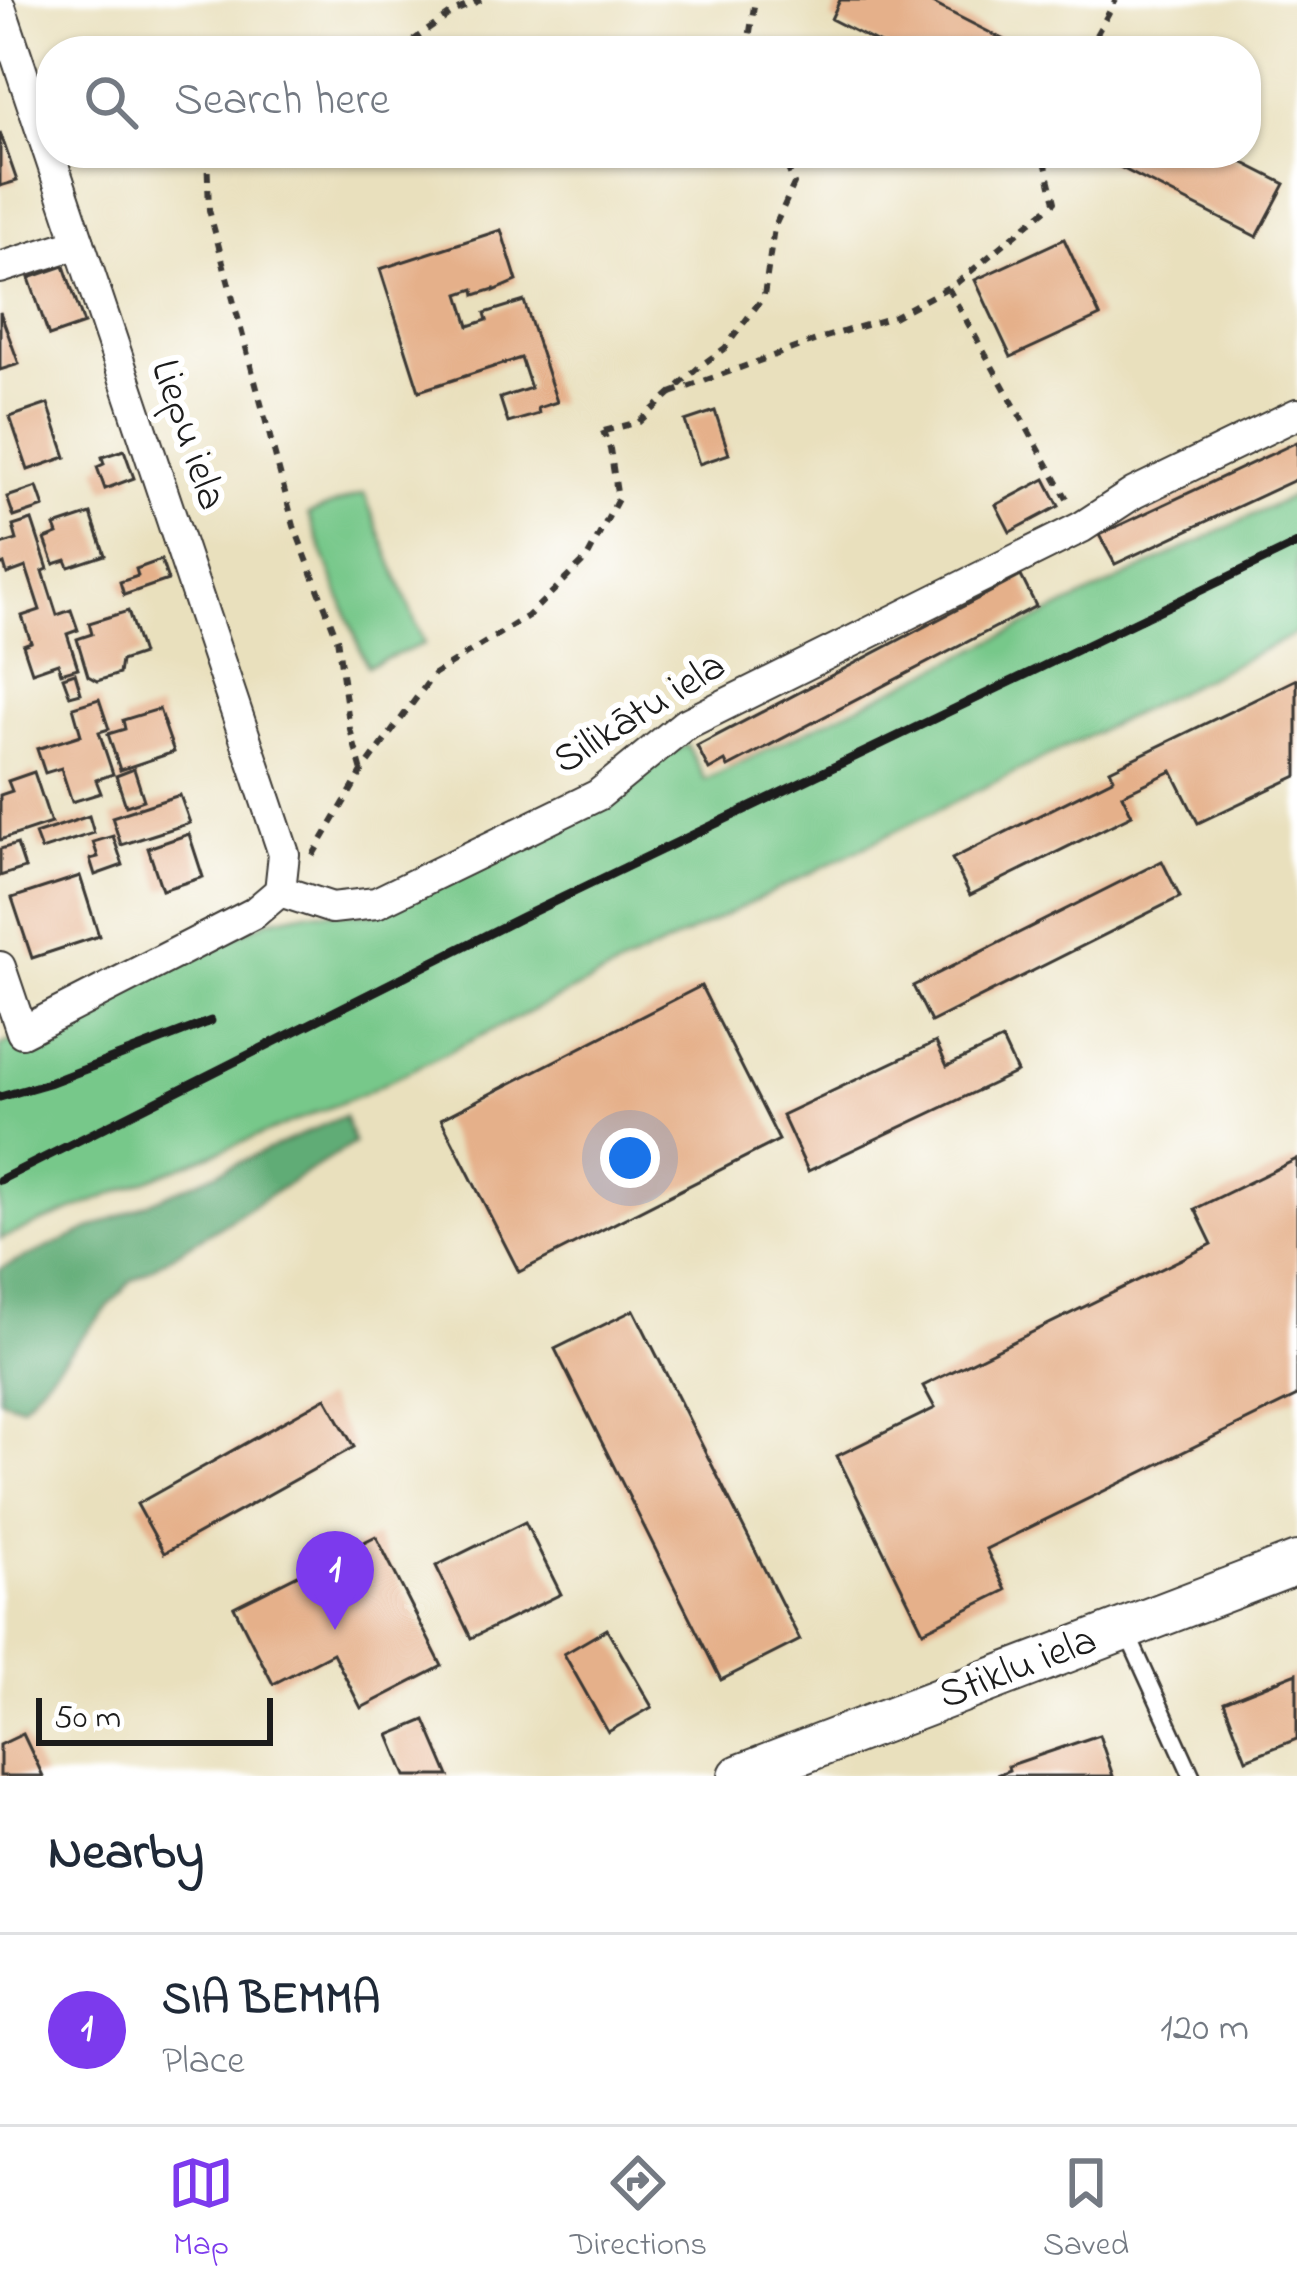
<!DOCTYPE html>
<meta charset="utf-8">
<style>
body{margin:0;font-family:"Indie Flower",sans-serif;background:#f2f2f3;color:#1f2937}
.scale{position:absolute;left:36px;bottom:30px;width:237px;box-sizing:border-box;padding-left:12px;border:6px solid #1c1c1c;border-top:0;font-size:33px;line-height:42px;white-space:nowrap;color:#1c1c1c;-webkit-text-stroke:9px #fff;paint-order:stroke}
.you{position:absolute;left:630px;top:1158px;width:42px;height:42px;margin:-30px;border:9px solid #fff;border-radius:50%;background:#1a73e8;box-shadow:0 0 0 18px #1a73e833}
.badge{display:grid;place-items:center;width:78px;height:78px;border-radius:50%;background:#7c3aed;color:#fff;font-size:39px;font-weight:700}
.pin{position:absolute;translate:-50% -99px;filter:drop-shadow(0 3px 6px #0008)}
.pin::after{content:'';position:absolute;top:63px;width:42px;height:36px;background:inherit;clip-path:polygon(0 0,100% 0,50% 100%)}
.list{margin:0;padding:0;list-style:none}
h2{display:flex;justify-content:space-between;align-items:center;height:156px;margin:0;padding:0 48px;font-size:51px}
h2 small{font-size:39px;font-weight:400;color:#747a83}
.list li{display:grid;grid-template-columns:78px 1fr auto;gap:36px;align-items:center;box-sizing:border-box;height:192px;padding:0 48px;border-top:3px solid #e0e1e3}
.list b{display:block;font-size:45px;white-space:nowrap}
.list p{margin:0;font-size:39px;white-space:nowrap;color:#747a83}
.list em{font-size:39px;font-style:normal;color:#747a83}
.icon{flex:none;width:66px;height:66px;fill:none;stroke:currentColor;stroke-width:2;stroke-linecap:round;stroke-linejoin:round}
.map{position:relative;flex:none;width:1297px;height:1776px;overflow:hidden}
.search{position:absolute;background:#fff;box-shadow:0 3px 9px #0004;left:36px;right:36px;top:36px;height:132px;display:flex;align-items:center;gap:30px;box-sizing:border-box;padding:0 42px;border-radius:48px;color:#747a83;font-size:45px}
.sheet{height:348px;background:#fff}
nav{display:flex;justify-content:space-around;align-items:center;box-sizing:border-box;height:168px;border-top:3px solid #e0e1e3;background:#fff;font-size:33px;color:#747a83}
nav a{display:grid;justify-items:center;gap:6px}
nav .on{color:#7c3aed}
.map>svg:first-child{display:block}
</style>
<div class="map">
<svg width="1297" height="1776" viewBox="0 0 1297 1776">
<rect width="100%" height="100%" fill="#fff"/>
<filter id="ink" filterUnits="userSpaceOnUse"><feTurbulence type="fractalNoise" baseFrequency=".00833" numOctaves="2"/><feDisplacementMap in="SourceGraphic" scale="24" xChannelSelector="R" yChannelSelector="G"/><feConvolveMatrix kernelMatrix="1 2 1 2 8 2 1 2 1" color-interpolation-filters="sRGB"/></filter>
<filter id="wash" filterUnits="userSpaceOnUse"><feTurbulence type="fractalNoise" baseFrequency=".004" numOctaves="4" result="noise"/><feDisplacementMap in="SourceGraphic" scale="48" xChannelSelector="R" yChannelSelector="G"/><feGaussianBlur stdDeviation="2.7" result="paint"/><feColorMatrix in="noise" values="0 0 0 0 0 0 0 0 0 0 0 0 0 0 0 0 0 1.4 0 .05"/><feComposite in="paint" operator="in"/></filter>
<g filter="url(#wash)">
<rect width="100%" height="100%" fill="#e9e0bd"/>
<g fill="#77c88a" stroke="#4a7253" stroke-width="3">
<path d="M 364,493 L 424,644 L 367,666 L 308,514 Z"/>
<path d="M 1297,494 L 1297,633 L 361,1095 L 0,1239 L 0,1046 L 269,920 L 307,912 L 374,913 L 656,758 L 687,745 L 705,780 Z"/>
</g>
<path fill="#61ac76" stroke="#3e6449" stroke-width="3" d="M 344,1116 L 354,1143 L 131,1281 L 22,1406 L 0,1399 L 0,1269 Z"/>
<g id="blocks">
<g fill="#e5b08a">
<path d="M 840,0 L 926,0 L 1026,51 L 894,51 L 831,19 Z"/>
<path d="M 0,132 L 17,181 L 0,186 Z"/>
<path d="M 1092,153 L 1224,153 L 1285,184 L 1257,237 Z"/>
<path d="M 501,230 L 517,281 L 494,291 L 494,289 L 475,295 L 474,289 L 459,294 L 469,326 L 487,320 L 485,313 L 524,301 L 557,402 L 538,408 L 539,414 L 508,423 L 500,398 L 531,388 L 521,358 L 419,391 L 380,269 Z"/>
<path d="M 1064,239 L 1100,316 L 1011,357 L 975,280 Z"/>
<path d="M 64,266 L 84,324 L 49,336 L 29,278 Z"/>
<path d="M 0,312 L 19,364 L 0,370 Z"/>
<path d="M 48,404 L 66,457 L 28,470 L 10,417 Z"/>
<path d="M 715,411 L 729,454 L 699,464 L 685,421 Z"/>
<path d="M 1297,442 L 1297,479 L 1115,564 L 1099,535 Z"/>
<path d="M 124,450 L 134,478 L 105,489 L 97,467 L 104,464 L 102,457 Z"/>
<path d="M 1045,479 L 1059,506 L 1010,532 L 996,505 Z"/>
<path d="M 37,487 L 44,507 L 14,517 L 7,497 Z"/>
<path d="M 91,514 L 105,555 L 69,567 L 66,560 L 54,564 L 45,539 L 58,534 L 55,526 Z"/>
<path d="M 32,520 L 48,569 L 43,571 L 57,615 L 71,610 L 78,630 L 67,634 L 78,668 L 61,673 L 58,663 L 32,672 L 23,645 L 31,642 L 22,616 L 40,610 L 26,567 L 7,574 L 4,564 L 0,566 L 0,545 L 17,540 L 13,526 Z"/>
<path d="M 161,560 L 168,580 L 124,595 L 120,582 L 138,576 L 136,569 Z"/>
<path d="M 1021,576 L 1036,606 L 728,767 L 725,761 L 709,770 L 697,746 Z"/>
<path d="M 128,611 L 142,654 L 121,661 L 119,674 L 97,681 L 88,676 L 77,639 L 92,634 L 89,623 Z"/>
<path d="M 75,673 L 81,693 L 70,696 L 63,677 Z"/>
<path d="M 1297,679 L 1297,776 L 1198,823 L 1172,771 L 1122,795 L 1132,815 L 970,895 L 952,859 L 1114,778 L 1110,770 Z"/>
<path d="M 99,699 L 109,729 L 99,732 L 113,774 L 96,780 L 101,793 L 72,802 L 61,768 L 45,773 L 37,749 L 81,735 L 73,707 Z"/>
<path d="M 159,709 L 174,752 L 120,770 L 108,734 L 125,729 L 123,720 Z"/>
<path d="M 134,769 L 144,800 L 126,806 L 116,776 Z"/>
<path d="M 34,772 L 51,823 L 0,840 L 0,795 L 12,791 L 8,781 Z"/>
<path d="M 180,795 L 190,823 L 121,845 L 112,817 Z"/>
<path d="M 89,816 L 94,833 L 41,850 L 35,834 Z"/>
<path d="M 189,834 L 203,877 L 162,890 L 148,848 Z"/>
<path d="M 113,836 L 123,865 L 95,875 L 90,859 L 98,857 L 93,842 Z"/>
<path d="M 17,844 L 25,868 L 0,876 L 0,849 Z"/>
<path d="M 1162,861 L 1180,897 L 931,1022 L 913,986 Z"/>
<path d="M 80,876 L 99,936 L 32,958 L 12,898 Z"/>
<path d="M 701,986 L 779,1140 L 519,1272 L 441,1119 Z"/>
<path d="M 1002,1040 L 1017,1072 L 808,1171 L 782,1115 L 936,1042 L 947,1066 Z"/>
<path d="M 1297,1159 L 1297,1396 L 986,1549 L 1006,1590 L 923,1631 L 837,1456 L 935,1408 L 923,1386 L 1212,1244 L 1195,1209 Z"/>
<path d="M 634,1310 L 800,1640 L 721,1680 L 555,1349 Z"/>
<path d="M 326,1398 L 354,1447 L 164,1553 L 137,1504 Z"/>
<path d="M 525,1522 L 561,1594 L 471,1638 L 436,1566 Z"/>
<path d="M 376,1536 L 442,1666 L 361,1708 L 333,1653 L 273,1684 L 234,1607 Z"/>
<path d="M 607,1629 L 652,1707 L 608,1732 L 564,1654 Z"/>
<path d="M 1297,1673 L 1297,1739 L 1246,1759 L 1224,1702 Z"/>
<path d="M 425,1720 L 449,1776 L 406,1776 L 389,1735 Z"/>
<path d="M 23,1734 L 43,1776 L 0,1776 L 0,1745 Z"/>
<path d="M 1099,1735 L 1113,1776 L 994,1776 L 1009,1770 L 1008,1766 Z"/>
</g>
</g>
</g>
<g filter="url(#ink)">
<use href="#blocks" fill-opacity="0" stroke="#3b3934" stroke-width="3"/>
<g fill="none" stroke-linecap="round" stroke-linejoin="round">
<defs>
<path id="lane" d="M 1126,1631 L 1192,1776"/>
<g id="street">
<path d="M 0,7 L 284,854 L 280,891"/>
<path d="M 0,268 L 79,243"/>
<path d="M 280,891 L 332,908 L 376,903 L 598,795 L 684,725 L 1082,527 L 1134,493 L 1297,414"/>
<path d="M 0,967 L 22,1032 L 254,913 L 280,891"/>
</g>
<path id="secondary" d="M 740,1776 L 1297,1563"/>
</defs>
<use href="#lane" stroke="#3b3934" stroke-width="20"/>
<use href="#street" stroke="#3b3934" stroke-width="34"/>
<use href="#secondary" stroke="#3b3934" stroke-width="46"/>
<g stroke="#3b3934" stroke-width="6" stroke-dasharray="9 9" stroke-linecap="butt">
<path d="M 398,51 L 455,11 L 481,0"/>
<path d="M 747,51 L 755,0"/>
<path d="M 1087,51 L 1116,0"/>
<path d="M 207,153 L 209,210 L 294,526 L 337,638 L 350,729 L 362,772"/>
<path d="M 948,288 L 1067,499"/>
<path d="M 671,393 L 822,338 L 893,317 L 958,282 L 1055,202 L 1043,153"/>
<path d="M 604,431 L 639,422 L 699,367 L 725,348 L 764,296 L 774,228 L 794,184 L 782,153"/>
<path d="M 313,855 L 362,772 L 434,674 L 528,616 L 587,558 L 618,499 L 610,449 L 603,431"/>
</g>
<use href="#lane" stroke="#fff" stroke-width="15"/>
<use href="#street" stroke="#fff" stroke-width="30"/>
<use href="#secondary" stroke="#fff" stroke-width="42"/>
<g stroke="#1c1c1c" stroke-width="9">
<path d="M 0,1097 L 49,1083 L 211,1021"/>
<path d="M 0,1180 L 522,917 L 1297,544"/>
</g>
</g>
</g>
<g text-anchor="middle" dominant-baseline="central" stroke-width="12" stroke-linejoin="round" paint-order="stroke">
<g font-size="42" fill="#1c1c1c" stroke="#fff">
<text transform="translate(187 435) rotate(71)">Liepu iela</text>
<text transform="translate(640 714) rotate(-32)">Silikātu iela</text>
<text transform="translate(1018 1669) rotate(-21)">Stiklu iela</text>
</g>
</g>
</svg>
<div class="scale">50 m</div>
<div class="you"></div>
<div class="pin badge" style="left:335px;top:1630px">1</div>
<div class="search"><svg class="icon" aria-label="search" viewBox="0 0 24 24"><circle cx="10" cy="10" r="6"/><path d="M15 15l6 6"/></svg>Search here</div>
</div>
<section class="sheet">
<h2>Nearby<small></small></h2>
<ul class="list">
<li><span class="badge">1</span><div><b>SIA BEMMA</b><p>Place</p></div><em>120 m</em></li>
</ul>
</section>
<nav>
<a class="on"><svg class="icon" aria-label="map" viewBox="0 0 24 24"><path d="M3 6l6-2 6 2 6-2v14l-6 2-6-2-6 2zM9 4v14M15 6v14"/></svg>Map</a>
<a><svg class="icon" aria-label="directions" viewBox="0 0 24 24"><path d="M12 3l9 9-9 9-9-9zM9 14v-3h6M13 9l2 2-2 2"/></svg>Directions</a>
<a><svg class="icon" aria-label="saved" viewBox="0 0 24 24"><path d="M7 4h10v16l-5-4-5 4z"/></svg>Saved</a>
</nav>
